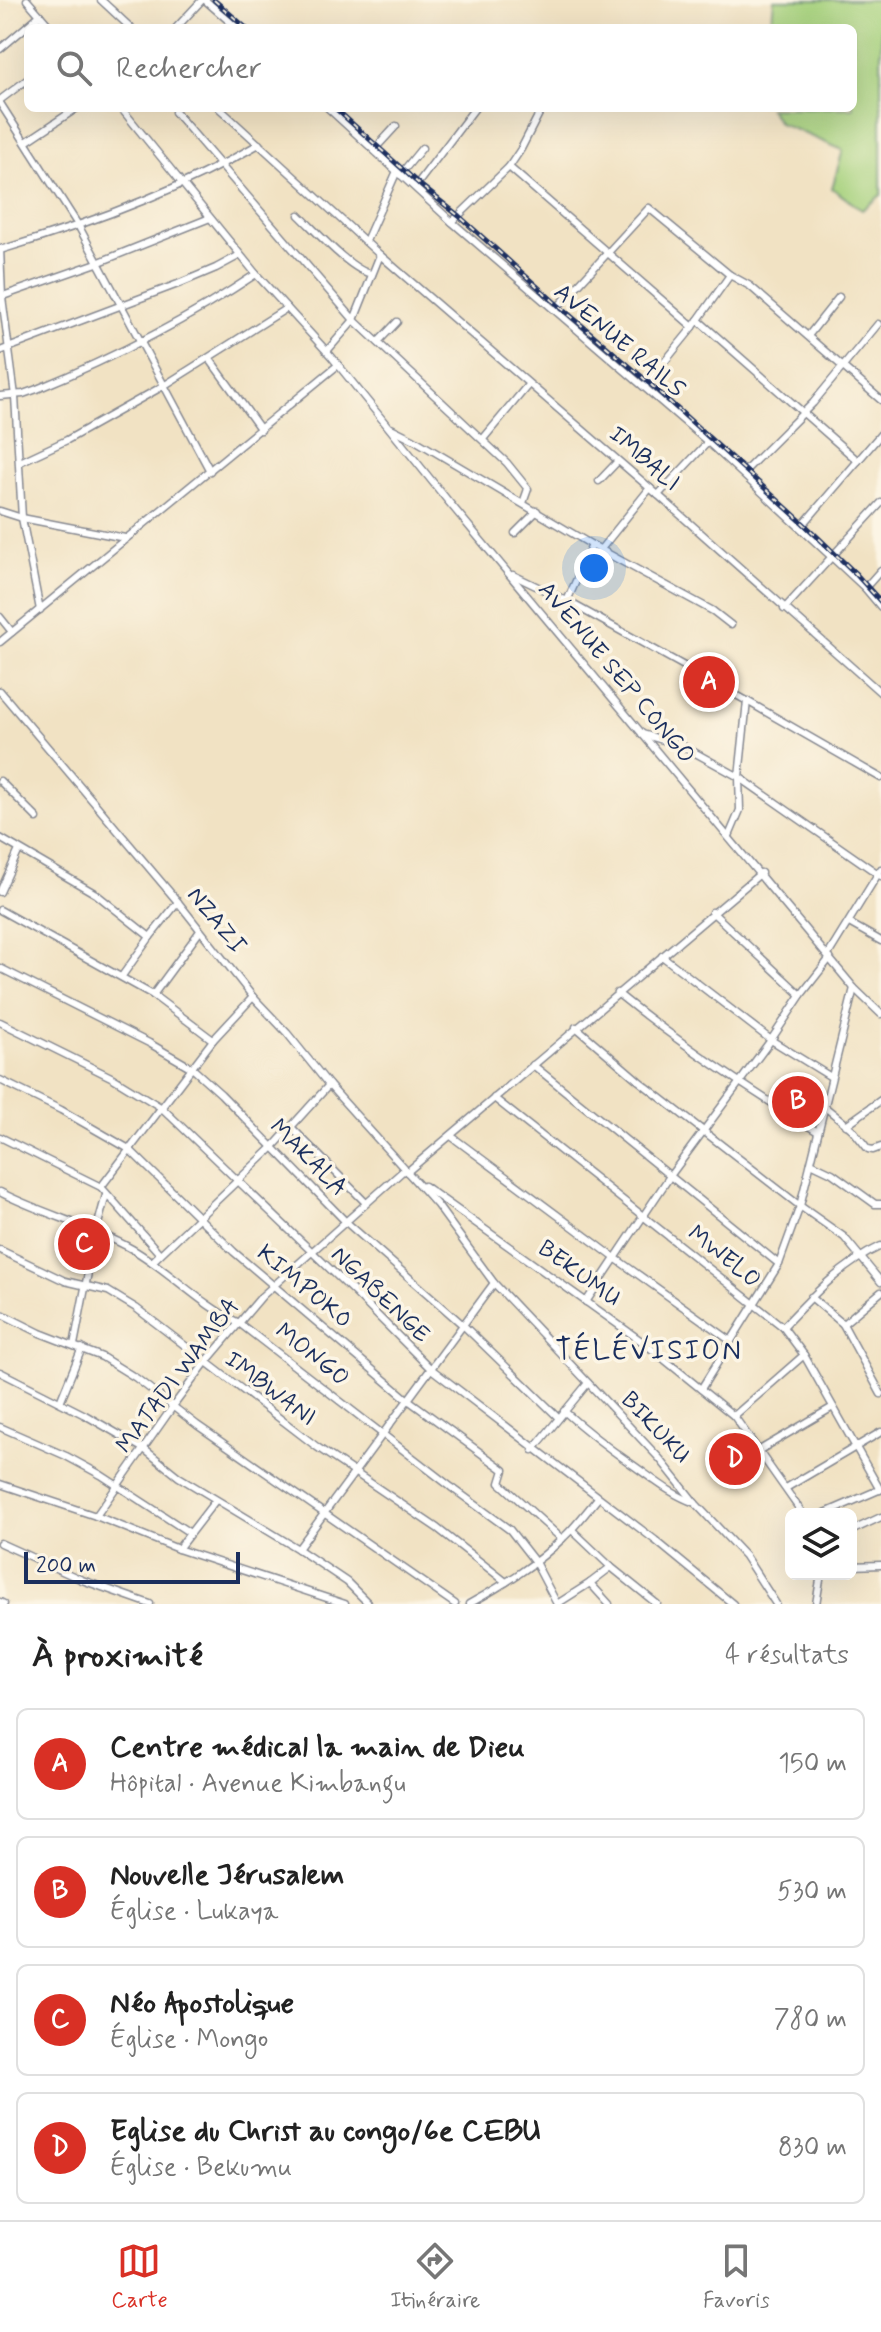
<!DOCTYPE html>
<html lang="fr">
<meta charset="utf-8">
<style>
body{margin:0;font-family:Mynerve,sans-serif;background:#f2f2f2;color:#222}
.controls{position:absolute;right:24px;bottom:24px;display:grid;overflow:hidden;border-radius:12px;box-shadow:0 8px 32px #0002}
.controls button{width:72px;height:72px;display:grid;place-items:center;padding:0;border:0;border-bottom:2px solid #e0e0e0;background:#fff;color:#222;font:40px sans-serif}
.scale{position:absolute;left:24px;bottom:20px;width:216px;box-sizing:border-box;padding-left:8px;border:4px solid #1b2f5e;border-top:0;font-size:22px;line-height:28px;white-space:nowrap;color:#1b2f5e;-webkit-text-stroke:6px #fcf5e5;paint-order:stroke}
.you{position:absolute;left:594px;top:568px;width:28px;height:28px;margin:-20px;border:6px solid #fff;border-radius:50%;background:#1a73e8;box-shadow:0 0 0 12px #1a73e833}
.badge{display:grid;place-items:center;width:52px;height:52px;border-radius:50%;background:#d93025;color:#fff;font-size:26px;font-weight:700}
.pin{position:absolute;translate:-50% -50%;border:4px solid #fff;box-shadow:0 2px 8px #0006}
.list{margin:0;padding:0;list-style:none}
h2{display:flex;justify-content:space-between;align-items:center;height:104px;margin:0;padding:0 32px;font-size:34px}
h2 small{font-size:26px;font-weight:400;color:#767676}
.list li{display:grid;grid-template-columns:52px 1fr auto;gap:24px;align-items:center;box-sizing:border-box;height:112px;margin:0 16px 16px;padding:0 16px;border:2px solid #e0e0e0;border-radius:12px}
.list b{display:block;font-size:30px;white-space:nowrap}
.list p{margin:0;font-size:26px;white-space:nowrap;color:#767676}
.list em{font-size:26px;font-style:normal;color:#767676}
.icon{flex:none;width:44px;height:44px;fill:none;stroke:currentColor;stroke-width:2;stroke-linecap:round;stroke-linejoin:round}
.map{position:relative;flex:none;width:881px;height:1604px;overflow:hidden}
.search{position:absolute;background:#fff;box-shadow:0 8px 32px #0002;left:24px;right:24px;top:24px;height:88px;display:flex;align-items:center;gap:20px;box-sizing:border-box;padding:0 28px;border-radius:12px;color:#767676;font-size:30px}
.sheet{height:616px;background:#fff}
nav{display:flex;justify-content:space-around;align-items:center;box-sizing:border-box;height:112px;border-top:2px solid #e0e0e0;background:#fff;font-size:22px;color:#767676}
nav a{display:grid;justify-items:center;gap:4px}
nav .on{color:#d93025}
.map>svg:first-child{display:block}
</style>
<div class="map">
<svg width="881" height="1604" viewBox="0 0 881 1604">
<rect width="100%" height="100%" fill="#fcf5e5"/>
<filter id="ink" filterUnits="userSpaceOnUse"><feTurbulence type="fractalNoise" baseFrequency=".0125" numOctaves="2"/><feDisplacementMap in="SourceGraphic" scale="16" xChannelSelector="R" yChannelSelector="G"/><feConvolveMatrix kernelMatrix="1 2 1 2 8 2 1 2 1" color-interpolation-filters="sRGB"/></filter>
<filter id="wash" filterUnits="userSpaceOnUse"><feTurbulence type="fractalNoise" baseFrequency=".006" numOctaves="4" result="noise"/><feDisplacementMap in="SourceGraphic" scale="32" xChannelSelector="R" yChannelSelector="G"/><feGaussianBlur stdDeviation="1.8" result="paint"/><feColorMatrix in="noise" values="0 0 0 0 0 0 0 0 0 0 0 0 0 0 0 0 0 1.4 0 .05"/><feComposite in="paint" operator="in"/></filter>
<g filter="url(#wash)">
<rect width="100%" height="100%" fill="#f1e2c3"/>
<path fill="#a6d17d" stroke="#60806e" stroke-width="2" d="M 774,0 L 881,0 L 881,195 L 862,210 L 832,188 L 843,150 L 779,123 L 769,108 L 853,108 L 853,28 L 771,28 Z"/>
</g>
<g filter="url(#ink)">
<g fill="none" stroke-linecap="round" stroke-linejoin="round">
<defs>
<g id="street">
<path d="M 27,0 L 51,28"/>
<path d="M 101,0 L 131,28"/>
<path d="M 205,0 L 237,28"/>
<path d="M 176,28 L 202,0"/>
<path d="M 0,49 L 40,15"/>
<path d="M 0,100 L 28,79"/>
<path d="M 0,103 L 78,225 L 210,471"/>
<path d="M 121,108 L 256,274 L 331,356 L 448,501 L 854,988 L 881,1014"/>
<path d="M 219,108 L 380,255 L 658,495 L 881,693"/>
<path d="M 328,108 L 452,222 L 708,442 L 865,588 L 881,607"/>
<path d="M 175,112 L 354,320 L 507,463 L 528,489 L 523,503"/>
<path d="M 26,142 L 77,108"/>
<path d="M 374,150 L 396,126"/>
<path d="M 509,167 L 693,327"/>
<path d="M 400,175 L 422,148"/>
<path d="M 415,187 L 475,108"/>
<path d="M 299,215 C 315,230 351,271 372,274"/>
<path d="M 452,222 L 509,167 L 521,149 L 542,108"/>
<path d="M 366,241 L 397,171"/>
<path d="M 0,248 L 2,297 L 15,396 L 22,518 L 40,610"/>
<path d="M 0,250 C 89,224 179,191 259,144"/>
<path d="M 0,297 L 97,263 L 210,218"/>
<path d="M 555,310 L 649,208 L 730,275 L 750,286 L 881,400"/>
<path d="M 698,320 L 858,461"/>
<path d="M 808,336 L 839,297"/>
<path d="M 378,342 L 397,322"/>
<path d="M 0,351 L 178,284 L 216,268 L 240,255"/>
<path d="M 327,351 L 354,320 L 380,255"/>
<path d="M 209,358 L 261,430"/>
<path d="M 645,386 L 693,327 L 730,275"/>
<path d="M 0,396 L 23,394 L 37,389 C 115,357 186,321 256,274"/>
<path d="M 391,428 L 413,439 L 592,545 L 713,611 L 731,625"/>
<path d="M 483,439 L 528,385"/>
<path d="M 20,462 L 67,440 L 165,385 L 287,308"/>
<path d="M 743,473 L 813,403 L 878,324"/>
<path d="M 599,481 L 618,461"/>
<path d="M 658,495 L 708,442"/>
<path d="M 0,511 L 22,518 L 125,538"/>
<path d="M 801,527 L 881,434"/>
<path d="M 515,533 L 537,511"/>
<path d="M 601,549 L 650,488"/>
<path d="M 513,575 L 567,601 L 747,701 L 881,778"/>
<path d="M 865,588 L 881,570"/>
<path d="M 567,601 L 592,545"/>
<path d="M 784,609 L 881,503"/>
<path d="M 0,617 L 12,632"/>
<path d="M 0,642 L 338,365"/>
<path d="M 0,691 L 178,902 L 253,997 L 287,1033 L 329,1085 L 437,1205 L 494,1283 L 660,1459 L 695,1503 L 745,1556 L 776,1604"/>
<path d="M 642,734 L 681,745 L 739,777 L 881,876"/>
<path d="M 0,781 L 37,818"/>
<path d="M 729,836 L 740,810 L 739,777 L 747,701"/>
<path d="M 0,838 L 96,894 L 150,937 L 178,902"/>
<path d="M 0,892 L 19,850"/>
<path d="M 0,910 L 153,995 L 213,1040"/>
<path d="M 712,912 L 801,995"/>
<path d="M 849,923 L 881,941"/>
<path d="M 828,955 L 881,869"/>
<path d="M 662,956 L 771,1040 L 831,1077"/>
<path d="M 0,968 L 149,1043 L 192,1068 L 221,1094 L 346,1222 L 463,1325 L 559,1418"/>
<path d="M 122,976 L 150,937"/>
<path d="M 617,993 C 681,1045 748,1089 818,1132"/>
<path d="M 153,995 L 200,931"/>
<path d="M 0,1022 L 113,1078 L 162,1108 L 355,1293 L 430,1368 L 655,1540 L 733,1604"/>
<path d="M 576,1027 L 639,1081 L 800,1206 L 844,1237 L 881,1282"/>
<path d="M 533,1065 L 779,1264"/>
<path d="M 0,1080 L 61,1110 L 129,1149 L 234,1252 L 407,1399 L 504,1470 L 500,1483 L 562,1539"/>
<path d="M 494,1098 L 783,1327 L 804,1355 L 880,1490"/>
<path d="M 825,1107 L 852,1129 L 868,1149 L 873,1150 L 881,1147"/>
<path d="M 846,1125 L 881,1100"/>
<path d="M 291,1127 L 366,1203"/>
<path d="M 451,1136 L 615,1258 L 731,1341"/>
<path d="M 0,1137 L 101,1187 L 160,1254"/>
<path d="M 811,1163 L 832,1173 L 875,1204 L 881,1204"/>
<path d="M 407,1172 L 761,873"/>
<path d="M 424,1186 L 644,1343 L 734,1416 L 803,1514"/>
<path d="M 101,1187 L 213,1040 L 253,997"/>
<path d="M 0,1192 C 42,1214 90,1225 132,1249 C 169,1270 200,1305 239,1323 L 451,1487 L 510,1530 L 535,1562 L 557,1604"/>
<path d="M 0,1250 L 65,1281 L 108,1291 L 136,1308 L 317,1447 L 437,1528 L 506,1582"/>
<path d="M 152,1262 L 272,1148 L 329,1085"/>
<path d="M 811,1297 L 843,1324 L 881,1394"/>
<path d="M 586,1302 L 670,1176 L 771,1040 L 801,995 L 830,958"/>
<path d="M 0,1313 L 40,1333 L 102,1357 L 136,1378 L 197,1425 L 455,1604"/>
<path d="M 843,1324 L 881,1292"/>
<path d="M 783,1327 C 812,1296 842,1264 881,1246"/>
<path d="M 74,1345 L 96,1231 L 106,1195"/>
<path d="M 0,1372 L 85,1415 L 144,1449 L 179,1477 L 298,1549 L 347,1582 L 369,1604"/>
<path d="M 701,1389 L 779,1264 L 800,1206 L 854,988"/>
<path d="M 60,1402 L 82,1348"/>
<path d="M 564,1411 C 585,1430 607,1447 630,1463 C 652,1478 670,1494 695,1503"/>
<path d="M 734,1416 L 804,1355"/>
<path d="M 0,1427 L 66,1456 L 101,1475 L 190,1533"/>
<path d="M 533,1450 L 588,1383"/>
<path d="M 758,1451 L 833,1407"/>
<path d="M 0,1484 L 96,1516 L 178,1549 L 345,1604"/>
<path d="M 786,1488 L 881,1432"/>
<path d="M 823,1514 L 881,1489"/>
<path d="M 96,1516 L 174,1405 L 206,1362 L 262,1296 L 404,1170"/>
<path d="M 572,1530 L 611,1567 L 657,1604"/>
<path d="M 851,1531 L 881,1517"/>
<path d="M 0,1543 L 82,1580 L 150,1604"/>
<path d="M 178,1549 L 215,1501"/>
<path d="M 298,1549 L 494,1283"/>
<path d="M 851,1566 L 881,1565"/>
<path d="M 590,1583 L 609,1604"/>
<path d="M 0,1602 L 4,1604"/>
<path d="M 469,1604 C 503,1585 536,1565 564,1537 C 576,1526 587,1511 598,1498"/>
<path d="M 557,1604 L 590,1583 L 611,1567"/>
<path d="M 816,1604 L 821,1574"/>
</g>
</defs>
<use href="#street" stroke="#868890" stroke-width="9"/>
<use href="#street" stroke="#fff" stroke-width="6"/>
<defs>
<g id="rail">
<path d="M 214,0 L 246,28"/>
<path d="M 335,108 L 419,184 L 459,216 L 559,306 L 649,383 L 803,523 L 855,573 L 881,602"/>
</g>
</defs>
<use href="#rail" stroke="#1b2f5e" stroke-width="5"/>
<use href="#rail" stroke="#fcf5e5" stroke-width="2" stroke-dasharray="6" stroke-linecap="butt"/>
</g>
</g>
<g text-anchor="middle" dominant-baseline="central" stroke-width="7" stroke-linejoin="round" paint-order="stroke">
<g font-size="24" fill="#1b2f5e" stroke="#fcf5e5">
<text transform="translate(619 341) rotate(40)">AVENUE RAILS</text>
<text transform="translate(644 459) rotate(41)">IMBALI</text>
<text transform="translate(616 673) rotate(50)">AVENUE SEP CONGO</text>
<text transform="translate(216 921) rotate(51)">NZAZI</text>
<text transform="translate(308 1158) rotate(45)">MAKALA</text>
<text transform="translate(724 1257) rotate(38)">MWELO</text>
<text transform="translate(579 1274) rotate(36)">BEKUMU</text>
<text transform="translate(304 1287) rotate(40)">KIMPOKO</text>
<text transform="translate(380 1295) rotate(44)">NGABENGE</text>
<text transform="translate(312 1355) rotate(38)">MONGO</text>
<text transform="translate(178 1376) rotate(-53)">MATADI WAMBA</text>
<text transform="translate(270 1389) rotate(37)">IMBWANI</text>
<text transform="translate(655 1428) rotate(47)">BIKUKU</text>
</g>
<g font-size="28" letter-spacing="2" fill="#1b2f5e" stroke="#fcf5e5">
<text x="649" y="1351">TÉLÉVISION</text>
</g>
</g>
</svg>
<div class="controls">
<button><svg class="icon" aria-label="layers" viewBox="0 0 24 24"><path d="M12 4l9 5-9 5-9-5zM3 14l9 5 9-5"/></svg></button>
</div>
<div class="scale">200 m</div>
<div class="you"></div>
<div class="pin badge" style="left:709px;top:682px">A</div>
<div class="pin badge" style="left:798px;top:1102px">B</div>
<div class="pin badge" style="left:84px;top:1244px">C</div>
<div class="pin badge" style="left:735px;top:1459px">D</div>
<div class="search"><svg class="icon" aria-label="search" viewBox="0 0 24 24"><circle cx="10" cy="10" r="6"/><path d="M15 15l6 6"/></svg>Rechercher</div>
</div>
<section class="sheet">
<h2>À proximité<small>4 résultats</small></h2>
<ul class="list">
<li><span class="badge">A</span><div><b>Centre médical la main de Dieu</b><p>Hôpital · Avenue Kimbangu</p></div><em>150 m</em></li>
<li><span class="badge">B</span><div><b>Nouvelle Jérusalem</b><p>Église · Lukaya</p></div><em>530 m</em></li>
<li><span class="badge">C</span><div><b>Néo Apostolique</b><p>Église · Mongo</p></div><em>780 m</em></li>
<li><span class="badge">D</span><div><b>Eglise du Christ au congo/6e CEBU</b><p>Église · Bekumu</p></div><em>830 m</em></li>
</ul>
</section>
<nav>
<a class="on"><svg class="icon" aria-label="map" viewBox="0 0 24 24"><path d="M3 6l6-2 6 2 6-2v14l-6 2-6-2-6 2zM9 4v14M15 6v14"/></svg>Carte</a>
<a><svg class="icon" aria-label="directions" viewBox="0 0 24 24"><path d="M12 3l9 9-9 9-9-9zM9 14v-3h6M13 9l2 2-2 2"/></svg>Itinéraire</a>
<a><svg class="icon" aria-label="saved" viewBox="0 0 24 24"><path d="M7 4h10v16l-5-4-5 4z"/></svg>Favoris</a>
</nav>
